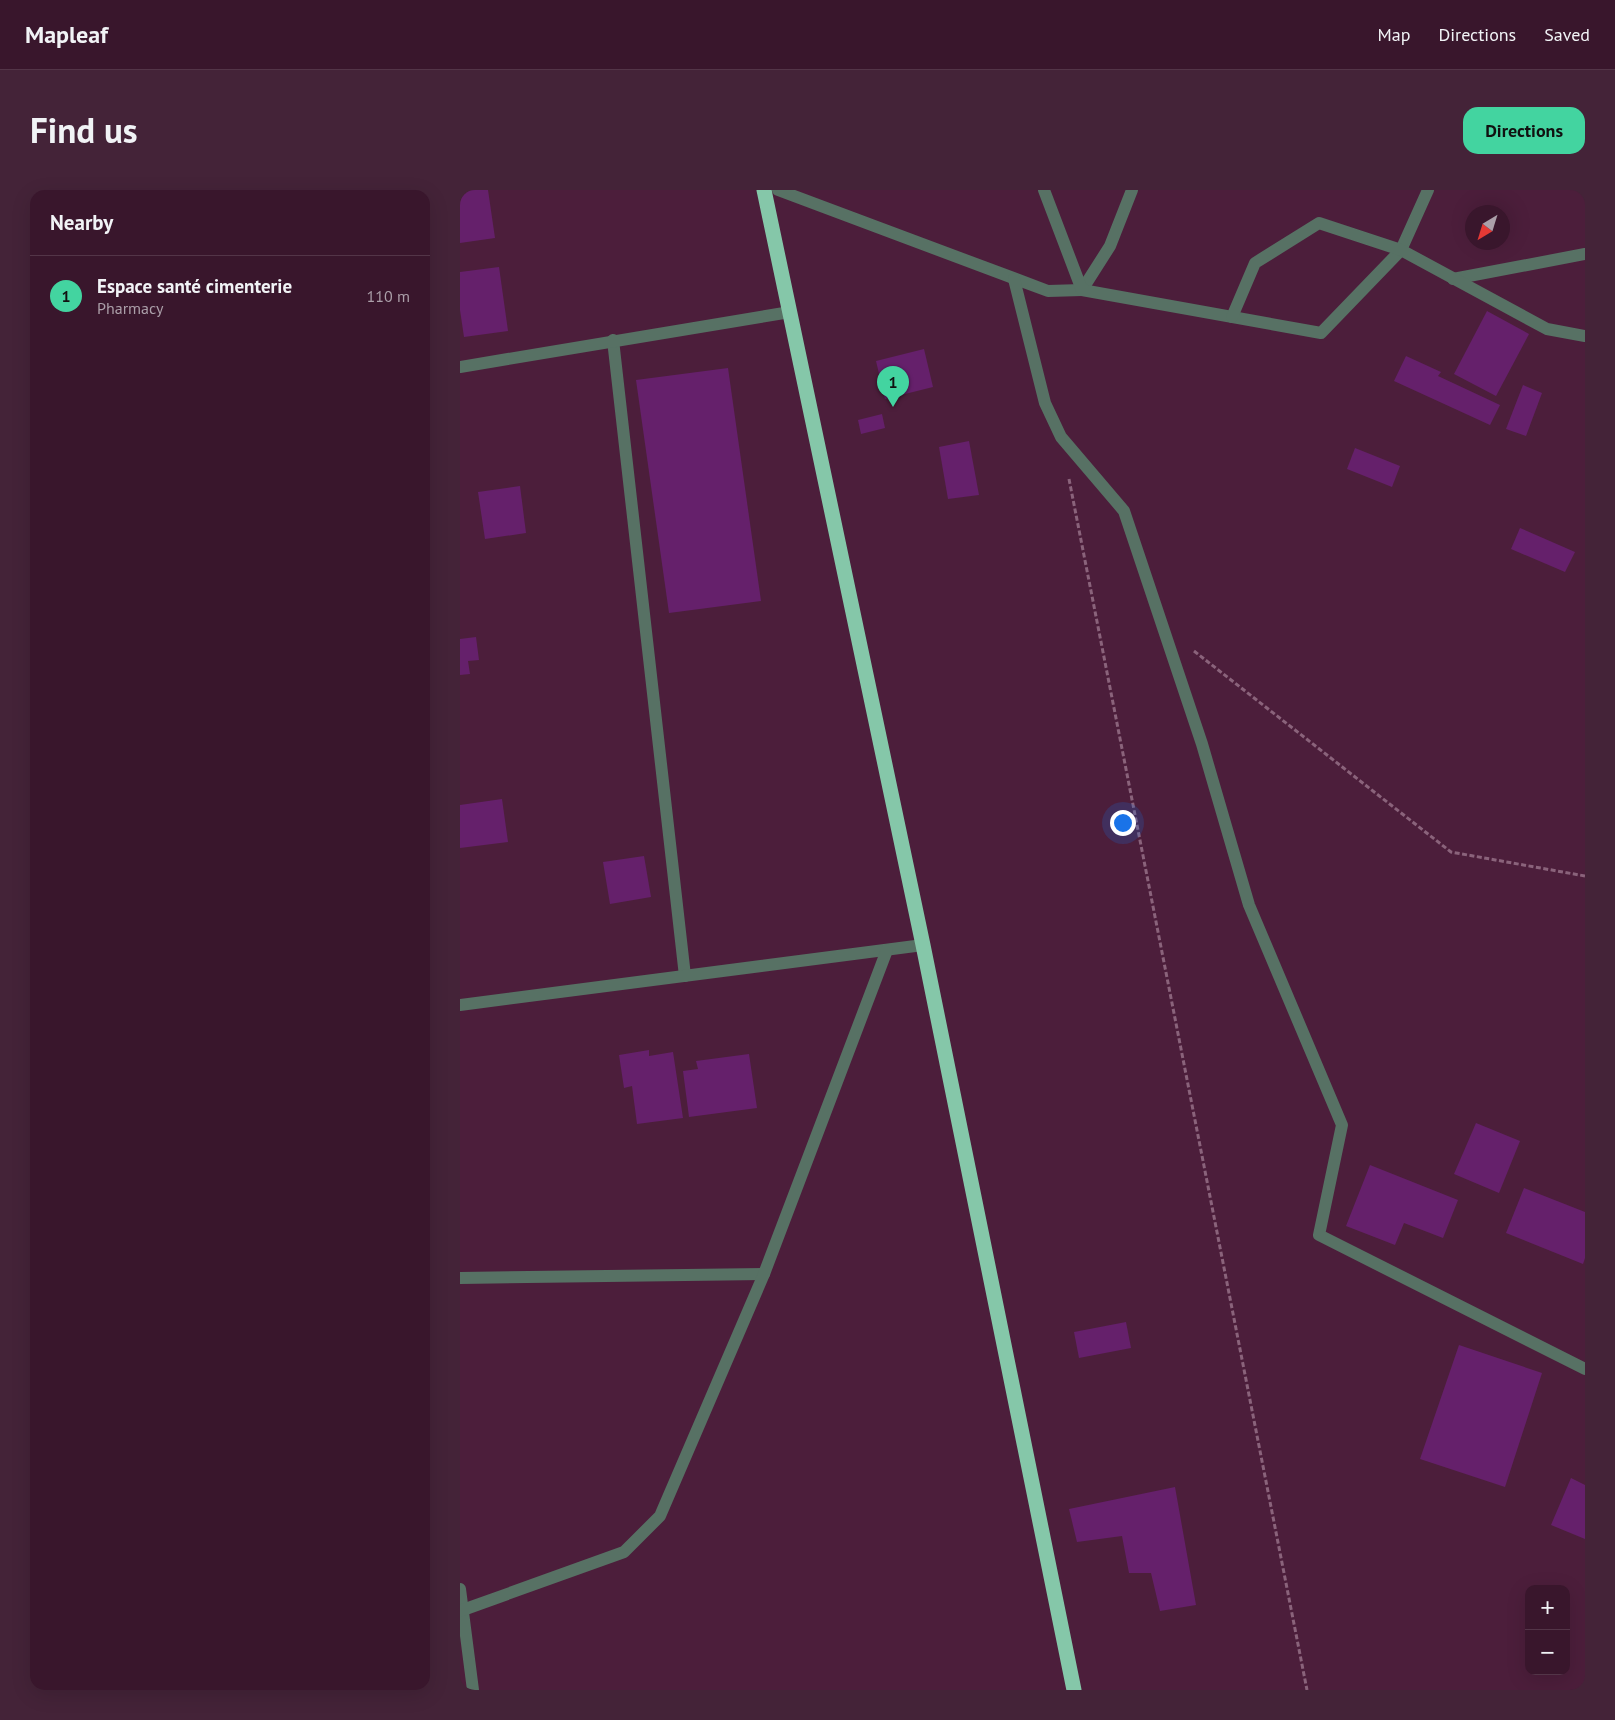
<!DOCTYPE html>
<meta charset="utf-8">
<style>
body{margin:0;font-family:"PT Sans",sans-serif;background:#442338;color:#f1f3f6}
.controls{position:absolute;right:15px;bottom:15px;display:grid;overflow:hidden;border-radius:10px;box-shadow:0 5px 20px #0002}
.controls button{width:45px;height:45px;display:grid;place-items:center;padding:0;border:0;border-bottom:1px solid #533548;background:#39162c;color:#f1f3f6;font:25px sans-serif}
.compass{position:absolute;left:1005px;top:15px;width:45px;height:45px;border-radius:50%;background:#39162c;box-shadow:0 5px 20px #0002;rotate:218deg}
.you{position:absolute;left:662px;top:632px;width:18px;height:18px;margin:-12px;border:4px solid #fff;border-radius:50%;background:#1a73e8;box-shadow:0 0 0 8px #1a73e833}
.badge{display:grid;place-items:center;width:32px;height:32px;border-radius:50%;background:#43d4a0;color:#111;font-size:16px;font-weight:700}
.pin{position:absolute;translate:-50% -41px;filter:drop-shadow(0 1px 2px #0008)}
.pin::after{content:'';position:absolute;top:26px;width:18px;height:15px;background:inherit;clip-path:polygon(0 0,100% 0,50% 100%)}
.list{margin:0;padding:0;list-style:none}
h2{display:flex;justify-content:space-between;align-items:center;height:65px;margin:0;padding:0 20px;font-size:21px}
h2 small{font-size:16px;font-weight:400;color:#ab9fa9}
.list li{display:grid;grid-template-columns:32px 1fr auto;gap:15px;align-items:center;box-sizing:border-box;height:80px;padding:0 20px;border-top:1px solid #533548}
.list b{display:block;font-size:19px;white-space:nowrap}
.list p{margin:0;font-size:16px;white-space:nowrap;color:#ab9fa9}
.list em{font-size:16px;font-style:normal;color:#ab9fa9}
.map{position:relative;flex:none;width:1125px;height:1500px;overflow:hidden;border-radius:15px}
header{display:flex;align-items:center;gap:30px;box-sizing:border-box;height:70px;padding:0 25px;background:#39162c;border-bottom:1px solid #533548}
header strong{font-size:24px}
nav{display:flex;gap:28px;margin-inline-start:auto;font-size:18px}
.intro{display:flex;align-items:center;justify-content:space-between;box-sizing:border-box;height:120px;padding:0 30px}
h1{margin:0;font-size:35px}
.button{padding:12px 22px;border-radius:15px;background:#43d4a0;color:#111;font-size:18px;font-weight:700}
main{display:flex;gap:30px;padding:0 30px}
aside{flex:1;background:#39162c;border-radius:15px;box-shadow:0 5px 20px #0002}
.map>svg:first-child{display:block}
</style>
<header>
<strong>Mapleaf</strong>
<nav><a>Map</a><a>Directions</a><a>Saved</a></nav>
</header>
<div class="intro"><h1>Find us</h1><a class="button">Directions</a></div>
<main>
<aside>
<h2>Nearby<small></small></h2>
<ul class="list">
<li><span class="badge">1</span><div><b>Espace santé cimenterie</b><p>Pharmacy</p></div><em>110 m</em></li>
</ul>
</aside>
<div class="map">
<svg width="1125" height="1500" viewBox="0 0 1125 1500">
<rect width="100%" height="100%" fill="#4c1e3b"/>
<g fill="#65206b">
<path d="M 0,0 L 28,0 L 35,48 L 0,53 Z"/>
<path d="M 39,77 L 48,141 L 4,147 L 0,120 L 0,82 Z"/>
<path d="M 1027,121 L 1069,144 L 1036,206 L 994,184 Z"/>
<path d="M 464,159 L 473,197 L 425,209 L 416,171 Z"/>
<path d="M 946,166 L 981,182 L 978,186 L 1040,215 L 1030,235 L 934,191 Z"/>
<path d="M 268,178 L 301,411 L 209,423 L 176,190 Z"/>
<path d="M 1063,195 L 1082,203 L 1066,246 L 1046,239 Z"/>
<path d="M 422,224 L 425,238 L 401,244 L 398,230 Z"/>
<path d="M 509,251 L 519,305 L 488,309 L 479,257 Z"/>
<path d="M 895,258 L 940,276 L 932,297 L 887,279 Z"/>
<path d="M 60,296 L 66,343 L 25,349 L 18,302 Z"/>
<path d="M 1060,338 L 1115,362 L 1105,382 L 1051,359 Z"/>
<path d="M 16,447 L 19,470 L 8,471 L 10,484 L 0,485 L 0,449 Z"/>
<path d="M 42,609 L 48,652 L 0,658 L 0,615 Z"/>
<path d="M 184,666 L 191,707 L 150,714 L 143,672 Z"/>
<path d="M 189,860 L 189,866 L 213,862 L 223,928 L 177,934 L 172,896 L 164,898 L 159,865 Z"/>
<path d="M 289,864 L 297,918 L 229,927 L 223,881 L 238,879 L 236,871 Z"/>
<path d="M 1016,933 L 1060,951 L 1039,1003 L 994,984 Z"/>
<path d="M 910,975 L 998,1010 L 983,1048 L 944,1033 L 935,1055 L 886,1036 Z"/>
<path d="M 1064,998 L 1125,1022 L 1125,1068 L 1123,1074 L 1046,1043 Z"/>
<path d="M 666,1132 L 671,1158 L 619,1168 L 614,1142 Z"/>
<path d="M 999,1155 L 1082,1183 L 1045,1297 L 960,1269 Z"/>
<path d="M 1111,1288 L 1125,1295 L 1125,1349 L 1091,1335 Z"/>
<path d="M 715,1297 L 736,1415 L 700,1421 L 691,1383 L 669,1383 L 662,1346 L 617,1352 L 609,1319 Z"/>
</g>
<g fill="none" stroke-linecap="round" stroke-linejoin="round">
<g stroke="#8a637b" stroke-width="3" stroke-dasharray="5 2.5" stroke-linecap="butt">
<path d="M 609,289 L 847,1500"/>
<path d="M 734,461 L 991,662 L 1125,686"/>
</g>
<g stroke="#577164" stroke-width="12">
<path d="M 318,0 L 588,101 L 622,100 L 650,56 L 672,0"/>
<path d="M 584,0 L 622,100 L 861,143 L 941,60 L 968,0"/>
<path d="M 554,89 L 585,213 L 601,247 L 664,321 L 742,554 L 789,715 L 882,935 L 859,1045 L 1125,1179"/>
<path d="M 993,89 L 1125,64"/>
<path d="M 772,127 L 795,73 L 859,33 L 941,60 L 1087,139 L 1125,146"/>
<path d="M 153,150 L 225,786"/>
<path d="M 0,177 L 330,122"/>
<path d="M 0,815 L 463,755"/>
<path d="M 0,1088 L 304,1084"/>
<path d="M 0,1399 L 13,1500"/>
<path d="M 0,1421 L 164,1362 L 200,1326 L 304,1084 L 427,760"/>
</g>
<path stroke="#85c7a9" stroke-width="15" d="M 304,0 L 463,755 L 614,1500"/>
</g>
</svg>
<div class="controls">
<button>+</button>
<button>−</button>
</div>
<svg class="compass" viewBox="-18 -18 36 36"><path d="M0-13l5 13h-10z" fill="#e53935"/><path d="M0 13l5-13h-10z" fill="#ab9fa9"/></svg>
<div class="you"></div>
<div class="pin badge" style="left:433px;top:217px">1</div>
</div>
</main>
